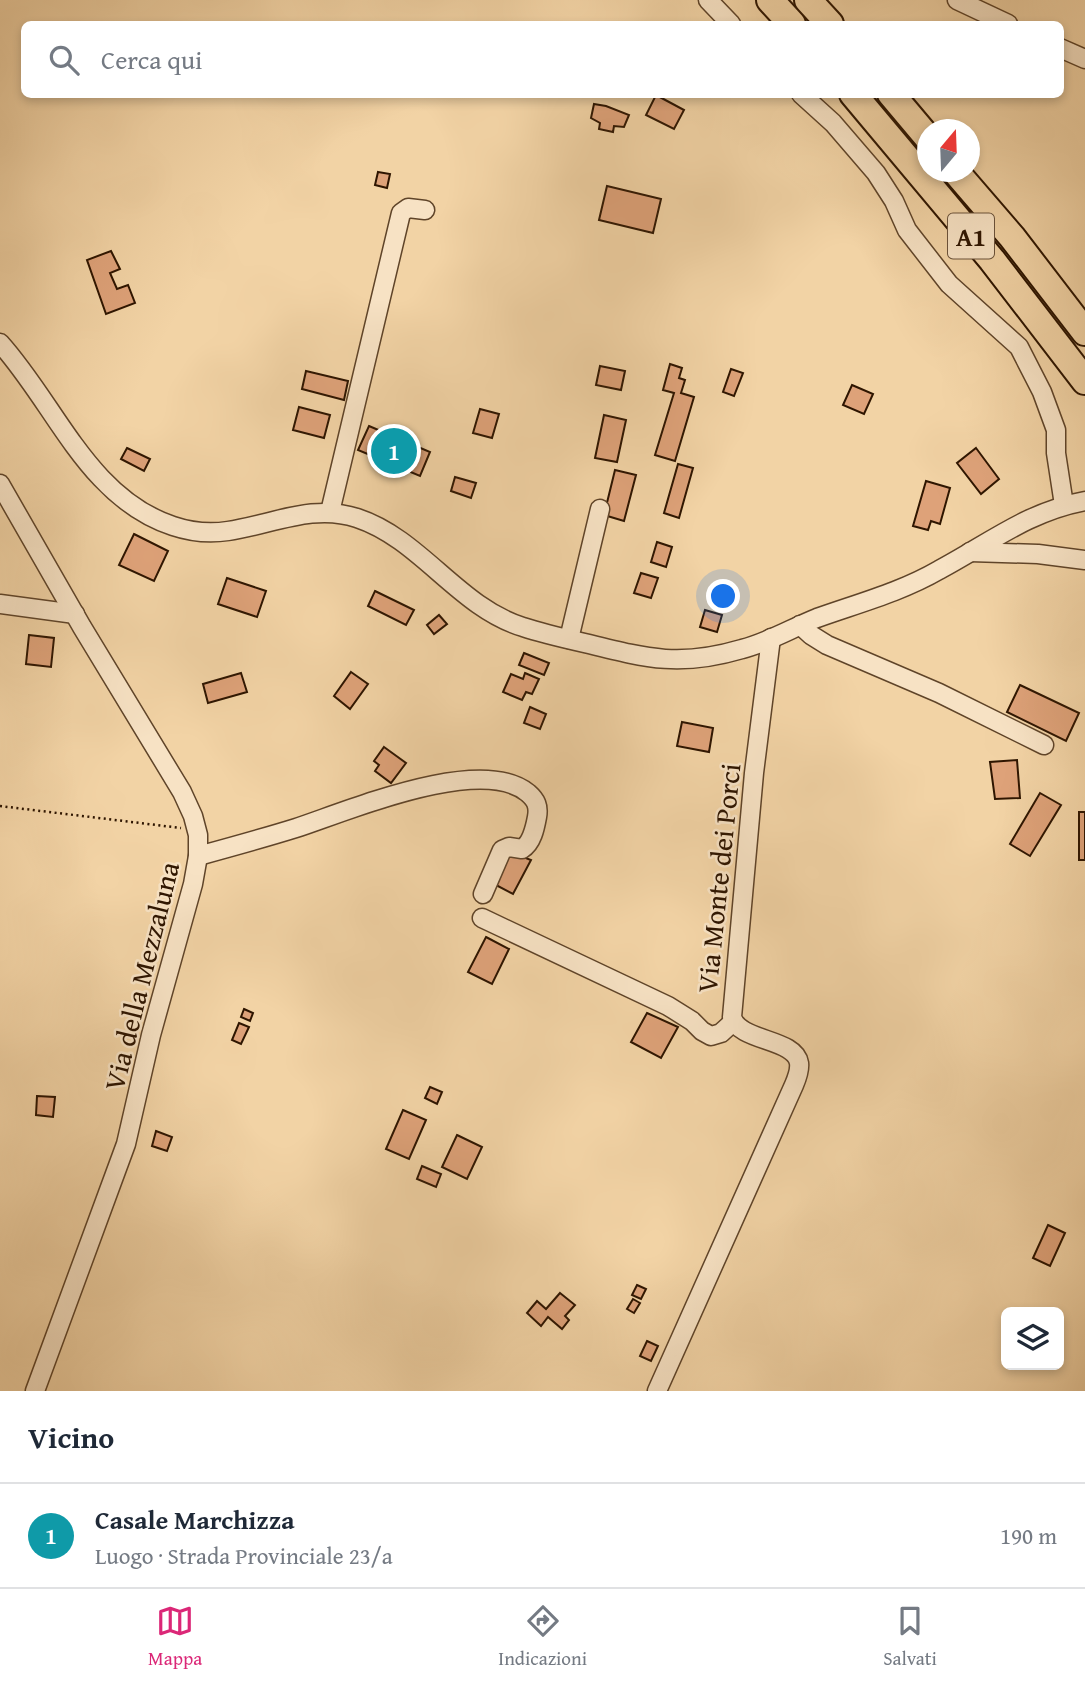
<!DOCTYPE html>
<html lang="it">
<meta charset="utf-8">
<style>
body{margin:0;font-family:"Gentium Book Plus",serif;background:#f2f2f3;color:#1f2937}
.controls{position:absolute;right:21px;bottom:21px;display:grid;overflow:hidden;border-radius:10px;box-shadow:0 4px 10px #0003}
.controls button{width:63px;height:63px;display:grid;place-items:center;padding:0;border:0;border-bottom:2px solid #e0e1e3;background:#fff;color:#1f2937;font:35px sans-serif}
.compass{position:absolute;left:917px;top:119px;width:63px;height:63px;border-radius:50%;background:#fff;box-shadow:0 4px 10px #0003;rotate:19deg}
.you{position:absolute;left:724px;top:597px;width:24px;height:24px;margin:-18px;border:5px solid #fff;border-radius:50%;background:#1a73e8;box-shadow:0 0 0 10px #1a73e833}
.badge{display:grid;place-items:center;width:46px;height:46px;border-radius:50%;background:#db2777;color:#fff;font-size:23px;font-weight:700}
.pin{position:absolute;translate:-50% -50%;border:4px solid #fff;box-shadow:0 2px 7px #0006}
.list{margin:0;padding:0;list-style:none}
h2{display:flex;justify-content:space-between;align-items:center;height:91px;margin:0;padding:0 28px;font-size:30px}
h2 small{font-size:23px;font-weight:400;color:#747a83}
.list li{display:grid;grid-template-columns:46px 1fr auto;gap:21px;align-items:center;box-sizing:border-box;height:105px;padding:0 28px;border-top:2px solid #e0e1e3}
.list b{display:block;font-size:26px;white-space:nowrap}
.list p{margin:0;font-size:23px;white-space:nowrap;color:#747a83}
.list em{font-size:23px;font-style:normal;color:#747a83}
.icon{flex:none;width:38px;height:38px;fill:none;stroke:currentColor;stroke-width:2;stroke-linecap:round;stroke-linejoin:round}
.map{position:relative;flex:none;width:1085px;height:1391px;overflow:hidden}
.search{position:absolute;background:#fff;box-shadow:0 4px 10px #0003;left:21px;right:21px;top:21px;height:77px;display:flex;align-items:center;gap:18px;box-sizing:border-box;padding:0 24px;border-radius:10px;color:#747a83;font-size:26px}
.sheet{height:196px;background:#fff}
nav{display:flex;justify-content:space-around;align-items:center;box-sizing:border-box;height:98px;border-top:2px solid #e0e1e3;background:#fff;font-size:19px;color:#747a83}
nav a{display:grid;justify-items:center;gap:4px}
nav .on{color:#db2777}
.map>svg:first-child{display:block}
</style>
<div class="map">
<svg width="1085" height="1391" viewBox="0 0 1085 1391">
<rect width="100%" height="100%" fill="#f2d3a5"/>
<filter id="stains"><feTurbulence type="fractalNoise" baseFrequency=".00286" numOctaves="4"/><feColorMatrix values="0 0 0 0 .2 0 0 0 0 .09 0 0 0 0 .02 0 0 0 .5 -.17"/></filter>
<radialGradient id="worn" r=".72"><stop offset=".6" stop-color="#630" stop-opacity="0"/><stop offset="1" stop-color="#630" stop-opacity=".3"/></radialGradient>
<g fill="#dea279" stroke="#2e1500" stroke-width="2">
<path d="M 656,95 L 684,110 L 674,129 L 646,115 Z"/>
<path d="M 594,104 L 606,106 L 629,115 L 624,127 L 614,126 L 613,132 L 599,129 L 600,123 L 591,118 Z"/>
<path d="M 378,172 L 390,174 L 387,188 L 375,185 Z"/>
<path d="M 607,186 L 661,199 L 653,233 L 599,220 Z"/>
<path d="M 111,251 L 120,269 L 110,273 L 117,289 L 128,285 L 135,303 L 106,314 L 87,260 Z"/>
<path d="M 670,364 L 682,368 L 679,378 L 685,380 L 681,393 L 694,397 L 675,461 L 655,455 L 674,393 L 663,390 Z"/>
<path d="M 600,366 L 625,371 L 621,390 L 596,385 Z"/>
<path d="M 731,369 L 743,373 L 734,396 L 723,392 Z"/>
<path d="M 306,371 L 348,381 L 344,400 L 302,389 Z"/>
<path d="M 852,385 L 873,394 L 864,414 L 843,405 Z"/>
<path d="M 299,407 L 330,415 L 324,438 L 293,430 Z"/>
<path d="M 480,409 L 499,414 L 492,438 L 473,433 Z"/>
<path d="M 604,415 L 626,420 L 617,462 L 595,458 Z"/>
<path d="M 369,426 L 430,452 L 420,476 L 358,450 Z"/>
<path d="M 127,448 L 150,459 L 144,471 L 121,459 Z"/>
<path d="M 976,448 L 999,479 L 981,494 L 957,463 Z"/>
<path d="M 678,464 L 693,468 L 679,518 L 664,513 Z"/>
<path d="M 615,470 L 636,475 L 624,521 L 604,515 Z"/>
<path d="M 455,477 L 476,483 L 471,498 L 451,491 Z"/>
<path d="M 926,481 L 950,488 L 940,524 L 931,521 L 928,530 L 913,526 Z"/>
<path d="M 134,534 L 168,551 L 154,581 L 119,565 Z"/>
<path d="M 657,542 L 672,547 L 666,567 L 651,562 Z"/>
<path d="M 641,573 L 658,578 L 651,598 L 634,593 Z"/>
<path d="M 227,578 L 266,591 L 257,617 L 218,604 Z"/>
<path d="M 375,591 L 414,610 L 406,625 L 368,606 Z"/>
<path d="M 705,610 L 722,615 L 717,632 L 700,627 Z"/>
<path d="M 439,615 L 447,624 L 434,634 L 427,625 Z"/>
<path d="M 29,635 L 54,638 L 51,667 L 26,664 Z"/>
<path d="M 524,653 L 549,663 L 544,675 L 519,665 Z"/>
<path d="M 351,672 L 368,684 L 350,709 L 334,696 Z"/>
<path d="M 241,673 L 247,692 L 208,703 L 203,684 Z"/>
<path d="M 525,673 L 539,679 L 532,694 L 526,692 L 522,700 L 503,692 L 511,674 L 523,679 Z"/>
<path d="M 1020,685 L 1079,713 L 1066,741 L 1007,712 Z"/>
<path d="M 530,707 L 546,714 L 540,729 L 524,723 Z"/>
<path d="M 682,722 L 713,728 L 709,752 L 677,746 Z"/>
<path d="M 384,747 L 406,763 L 391,783 L 375,771 L 379,765 L 374,761 Z"/>
<path d="M 1017,760 L 1020,798 L 995,799 L 990,762 Z"/>
<path d="M 1040,793 L 1061,805 L 1030,856 L 1010,844 Z"/>
<rect x="1079" y="812" width="6" height="48"/>
<path d="M 510,852 L 531,860 L 513,894 L 494,884 Z"/>
<path d="M 486,937 L 509,949 L 492,984 L 468,972 Z"/>
<path d="M 244,1009 L 253,1013 L 250,1021 L 241,1017 Z"/>
<path d="M 647,1013 L 678,1027 L 661,1058 L 631,1042 Z"/>
<path d="M 239,1023 L 249,1027 L 241,1044 L 232,1040 Z"/>
<path d="M 430,1087 L 442,1092 L 437,1104 L 425,1098 Z"/>
<path d="M 37,1096 L 55,1097 L 53,1117 L 36,1115 Z"/>
<path d="M 403,1110 L 426,1120 L 409,1159 L 386,1149 Z"/>
<path d="M 156,1131 L 172,1137 L 167,1151 L 152,1146 Z"/>
<path d="M 457,1135 L 482,1147 L 467,1179 L 442,1167 Z"/>
<path d="M 422,1166 L 441,1174 L 436,1187 L 417,1179 Z"/>
<path d="M 1048,1225 L 1065,1233 L 1050,1266 L 1033,1258 Z"/>
<path d="M 637,1285 L 646,1289 L 641,1299 L 632,1295 Z"/>
<path d="M 560,1293 L 575,1305 L 565,1316 L 569,1320 L 562,1329 L 548,1317 L 541,1326 L 527,1313 L 537,1301 L 546,1309 Z"/>
<path d="M 633,1299 L 640,1303 L 634,1313 L 627,1309 Z"/>
<path d="M 647,1341 L 658,1346 L 651,1361 L 640,1356 Z"/>
</g>
<g fill="none" stroke-linecap="round" stroke-linejoin="round">
<defs>
<g id="minor">
<path d="M 708,0 L 731,24"/>
<path d="M 957,0 L 1008,24"/>
<path d="M 1060,48 L 1085,59"/>
<path d="M 801,94 L 833,123 L 876,173 L 894,201 L 907,230 L 949,284 L 1019,347 L 1042,392 L 1056,430 L 1056,453 L 1064,505"/>
<path d="M 0,343 C 56,405 88,498 173,526 C 191,532 209,534 228,531 C 271,525 313,503 357,518 C 421,539 458,607 523,627 C 544,634 567,639 589,644 C 649,659 681,667 742,649 C 769,642 792,628 817,618 C 859,603 901,592 939,570 C 988,544 1029,511 1085,501"/>
<path d="M 0,484 L 82,627 L 182,792 L 193,816 L 198,835 L 198,856 L 193,884 L 151,1035 L 126,1144 L 35,1391"/>
<path d="M 330,512 L 401,213 L 408,208 L 425,210"/>
<path d="M 970,552 L 1038,554 L 1085,560"/>
<path d="M 0,604 L 75,614"/>
<path d="M 800,625 L 811,635 L 827,645 L 939,693 L 1044,745"/>
<path d="M 569,639 L 600,509"/>
<path d="M 198,856 C 231,847 264,838 296,828 C 348,811 481,754 528,793 C 536,800 539,806 537,817 C 535,828 532,843 522,849 L 509,847 L 502,850 L 483,894"/>
<path d="M 482,918 L 668,1006 L 692,1021 L 702,1031 L 711,1036 L 721,1033 L 733,1022"/>
<path d="M 657,1391 L 794,1085 C 797,1078 800,1070 799,1063 C 795,1038 739,1042 732,1017 L 754,773 L 771,638"/>
</g>
<g id="highway">
<path d="M 770,0 L 792,24"/>
<path d="M 808,0 L 830,24"/>
<path d="M 853,94 L 992,260 L 1085,381"/>
<path d="M 891,94 L 928,138"/>
<path d="M 956,172 L 1012,237 L 1085,332"/>
</g>
</defs>
<use href="#minor" stroke="#5f4429" stroke-width="21"/>
<use href="#highway" stroke="#2e1500" stroke-width="30"/>
<path stroke="#2e1500" stroke-width="2.5" stroke-dasharray="2 3.5" stroke-linecap="butt" d="M 0,806 L 181,828"/>
<use href="#minor" stroke="#f7e2c4" stroke-width="18"/>
<use href="#highway" stroke="#f2d3a5" stroke-width="26"/>
</g>
<g text-anchor="middle" dominant-baseline="central" stroke-width="5" stroke-linejoin="round" paint-order="stroke">
<rect fill="#f7e2c4" stroke="#6a523b" stroke-width="2" x="948" y="213.5" width="46" height="45" rx="5"/>
<g font-size="26" font-weight="bold" fill="#2e1500">
<text x="971" y="236">A1</text>
</g>
<g font-size="28" fill="#2e1500" stroke="#f7e2c4">
<text transform="translate(718 878) rotate(-84)">Via Monte dei Porci</text>
<text transform="translate(141 976) rotate(-76)">Via della Mezzaluna</text>
</g>
</g>
<rect width="100%" height="100%" filter="url(#stains)"/>
<rect width="100%" height="100%" fill="url(#worn)"/>
</svg>
<div class="controls">
<button><svg class="icon" aria-label="layers" viewBox="0 0 24 24"><path d="M12 4l9 5-9 5-9-5zM3 14l9 5 9-5"/></svg></button>
</div>
<svg class="compass" viewBox="-18 -18 36 36"><path d="M0-13l5 13h-10z" fill="#e53935"/><path d="M0 13l5-13h-10z" fill="#747a83"/></svg>
<div class="you"></div>
<div class="pin badge" style="left:394px;top:451px;background:#0f9aa8">1</div>
<div class="search"><svg class="icon" aria-label="search" viewBox="0 0 24 24"><circle cx="10" cy="10" r="6"/><path d="M15 15l6 6"/></svg>Cerca qui</div>
</div>
<section class="sheet">
<h2>Vicino<small></small></h2>
<ul class="list">
<li><span class="badge" style="background:#0f9aa8">1</span><div><b>Casale Marchizza</b><p>Luogo · Strada Provinciale 23/a</p></div><em>190 m</em></li>
</ul>
</section>
<nav>
<a class="on"><svg class="icon" aria-label="map" viewBox="0 0 24 24"><path d="M3 6l6-2 6 2 6-2v14l-6 2-6-2-6 2zM9 4v14M15 6v14"/></svg>Mappa</a>
<a><svg class="icon" aria-label="directions" viewBox="0 0 24 24"><path d="M12 3l9 9-9 9-9-9zM9 14v-3h6M13 9l2 2-2 2"/></svg>Indicazioni</a>
<a><svg class="icon" aria-label="saved" viewBox="0 0 24 24"><path d="M7 4h10v16l-5-4-5 4z"/></svg>Salvati</a>
</nav>
